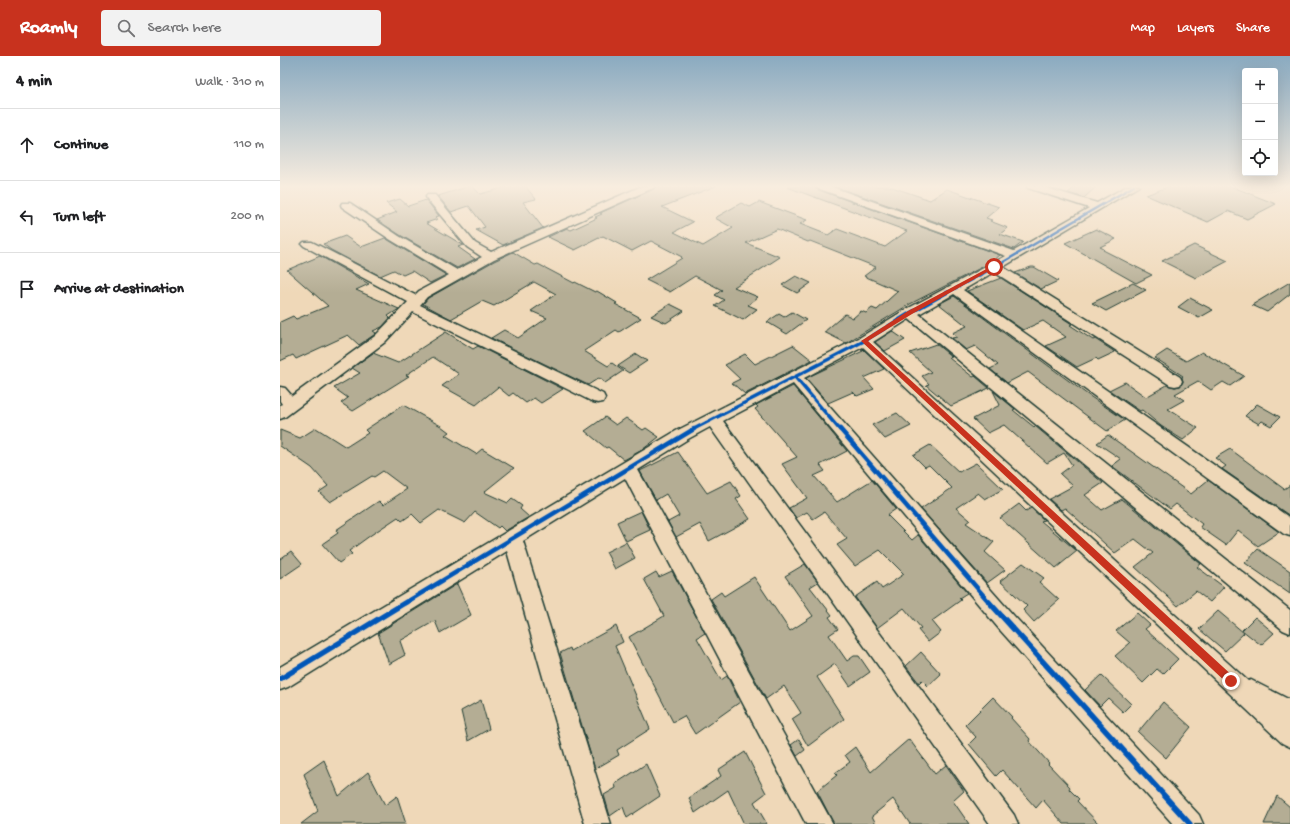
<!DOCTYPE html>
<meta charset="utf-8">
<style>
body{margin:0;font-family:"Gochi Hand",sans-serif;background:#f2f2f2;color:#202124}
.controls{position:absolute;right:12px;top:12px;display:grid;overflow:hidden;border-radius:4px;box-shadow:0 4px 16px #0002}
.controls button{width:36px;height:36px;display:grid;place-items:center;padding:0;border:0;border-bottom:1px solid #e0e0e0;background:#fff;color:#202124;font:20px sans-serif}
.stop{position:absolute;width:12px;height:12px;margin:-9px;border:3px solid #c8321e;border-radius:50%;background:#fff}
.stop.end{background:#c8321e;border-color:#fff;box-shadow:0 1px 4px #0008}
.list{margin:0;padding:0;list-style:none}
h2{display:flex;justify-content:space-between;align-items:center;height:52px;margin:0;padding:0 16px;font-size:17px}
h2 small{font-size:13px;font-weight:400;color:#757577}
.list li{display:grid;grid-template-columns:26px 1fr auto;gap:12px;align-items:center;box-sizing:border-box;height:72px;padding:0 16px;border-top:1px solid #e0e0e0}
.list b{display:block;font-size:15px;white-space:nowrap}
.list em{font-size:13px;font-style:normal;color:#757577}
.icon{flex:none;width:22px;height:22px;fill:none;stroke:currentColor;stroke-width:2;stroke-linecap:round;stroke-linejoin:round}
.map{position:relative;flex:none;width:1010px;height:768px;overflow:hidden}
header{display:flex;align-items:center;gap:24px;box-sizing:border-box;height:56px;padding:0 20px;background:#c8321e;color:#fff}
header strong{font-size:19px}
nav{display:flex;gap:22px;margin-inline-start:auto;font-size:14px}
.search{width:280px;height:36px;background:#f2f2f2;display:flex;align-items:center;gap:10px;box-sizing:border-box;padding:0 14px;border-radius:4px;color:#757577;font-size:15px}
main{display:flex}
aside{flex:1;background:#fff}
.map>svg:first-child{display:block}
</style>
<header>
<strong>Roamly</strong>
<div class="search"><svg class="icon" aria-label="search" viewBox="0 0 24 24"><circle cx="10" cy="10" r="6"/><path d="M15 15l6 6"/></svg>Search here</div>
<nav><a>Map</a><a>Layers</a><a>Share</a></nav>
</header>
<main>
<aside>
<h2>4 min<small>Walk · 310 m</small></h2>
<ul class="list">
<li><svg class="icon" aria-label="ahead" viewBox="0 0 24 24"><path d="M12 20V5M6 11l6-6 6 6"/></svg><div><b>Continue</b></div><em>110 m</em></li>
<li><svg class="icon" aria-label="left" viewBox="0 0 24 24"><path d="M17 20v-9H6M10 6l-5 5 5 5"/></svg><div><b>Turn left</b></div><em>200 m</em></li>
<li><svg class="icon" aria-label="arrive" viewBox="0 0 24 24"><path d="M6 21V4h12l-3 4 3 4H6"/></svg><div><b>Arrive at destination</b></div></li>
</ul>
</aside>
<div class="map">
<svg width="1010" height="768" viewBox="0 0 1010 768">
<rect width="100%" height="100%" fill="#efd8b8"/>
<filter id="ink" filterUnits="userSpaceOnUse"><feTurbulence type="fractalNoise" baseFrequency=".025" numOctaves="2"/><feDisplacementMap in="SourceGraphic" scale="8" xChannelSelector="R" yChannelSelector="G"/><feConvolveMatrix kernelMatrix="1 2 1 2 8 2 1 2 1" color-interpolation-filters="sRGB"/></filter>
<g filter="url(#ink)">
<g fill="#b4ad94" stroke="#1f3d34">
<path d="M 190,130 L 192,130 L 200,138 L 230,130 L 245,130 L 256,143 L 243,146 L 263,172 L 223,189 L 196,174 L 205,171 L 189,150 L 171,156 L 158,140 Z"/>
<path d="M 376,130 L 436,130 L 382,151 L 413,166 L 394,176 L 423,190 L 453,172 L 435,162 L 461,147 L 470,151 L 479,146 L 527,164 L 520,168 L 548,179 L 557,173 L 605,191 L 627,175 L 507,131 L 534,130 L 536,133 L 720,199 L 712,206 L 630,248 L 566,287 L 544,276 L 565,258 L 573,262 L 581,255 L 586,257 L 592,252 L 597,254 L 618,235 L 584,220 L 596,211 L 530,185 L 528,186 L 497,173 L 466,187 L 500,201 L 454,231 L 478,241 L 468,249 L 477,253 L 463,264 L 435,250 L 444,244 L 435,239 L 442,234 L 415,220 L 390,236 L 366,224 L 402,202 L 401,202 L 402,201 L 371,185 L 352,195 L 323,180 L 295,194 L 268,181 L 287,172 L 291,174 L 317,162 L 315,161 L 322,158 L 320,157 L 374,133 Z"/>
<path d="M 553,130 L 609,130 L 650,144 L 667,133 L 719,151 L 706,162 L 712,164 L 710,165 L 728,172 L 720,178 L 743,186 L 734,193 Z"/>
<path d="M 797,130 L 817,130 L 804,142 L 788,137 Z"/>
<path d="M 890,130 L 950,130 L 996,148 L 967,163 L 948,155 L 928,166 L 866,139 Z"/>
<path d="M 120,143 L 128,150 L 146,144 L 159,160 L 155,161 L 158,163 L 146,167 L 183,189 L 178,191 L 195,203 L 177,212 L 120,179 L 97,164 L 117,156 L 106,147 Z"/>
<path d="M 816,173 L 836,183 L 820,191 L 824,193 L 823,194 L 872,219 L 856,227 L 785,187 Z"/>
<path d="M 65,180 L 81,191 L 105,182 L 166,219 L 150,227 L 132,215 L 123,219 L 114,214 L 100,220 L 51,194 L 43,188 Z"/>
<path d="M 914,189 L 948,205 L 916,222 L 882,205 Z"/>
<path d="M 233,196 L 255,209 L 258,208 L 294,227 L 295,226 L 315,236 L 317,235 L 337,247 L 335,248 L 361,262 L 339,276 L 336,274 L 304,295 L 328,310 L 332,307 L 343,315 L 325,327 L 319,322 L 308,329 L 211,282 L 224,274 L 238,282 L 267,262 L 251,255 L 276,238 L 254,226 L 214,250 L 202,245 L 171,263 L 143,248 L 148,242 L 214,205 Z"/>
<path d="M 40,200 L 89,228 L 76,234 L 119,253 L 108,260 L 110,262 L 102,271 L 93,275 L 96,277 L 94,279 L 79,289 L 68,279 L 16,303 L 13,299 L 0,305 L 0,266 L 13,260 L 16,263 L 48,250 L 7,214 Z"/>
<path d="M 751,211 L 754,211 L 778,225 L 761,233 L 735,217 Z"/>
<path d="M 516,220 L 531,227 L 517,237 L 502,229 Z"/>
<path d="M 721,222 L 792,268 L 790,269 L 813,284 L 815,283 L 835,296 L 818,304 L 816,302 L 797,311 L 766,290 L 786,281 L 763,265 L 743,274 L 687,235 Z"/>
<path d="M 1010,226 L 1010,238 L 987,256 L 972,249 Z"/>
<path d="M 853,227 L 866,234 L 826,255 L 812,247 Z"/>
<path d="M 674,240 L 808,339 L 845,364 L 827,375 L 748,316 L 727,327 L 710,313 L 718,309 L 695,290 L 686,294 L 672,282 L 677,281 L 672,277 L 687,270 L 659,248 Z"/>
<path d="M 910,242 L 933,254 L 919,262 L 898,251 Z"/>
<path d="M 390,248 L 404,255 L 386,267 L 371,260 Z"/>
<path d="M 512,256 L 526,264 L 507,278 L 487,266 L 499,258 L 504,261 Z"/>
<path d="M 612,275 L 625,284 L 605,295 L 595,286 Z"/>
<path d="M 166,276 L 193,293 L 198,290 L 283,333 L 261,347 L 254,342 L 246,347 L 233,337 L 229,340 L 218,331 L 196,349 L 162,330 L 179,318 L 153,301 L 126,319 L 129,320 L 73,355 L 61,347 L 68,342 L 54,332 L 80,317 L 72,312 L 93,297 L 118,307 Z"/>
<path d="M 656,288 L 672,301 L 669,302 L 693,321 L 695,320 L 709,332 L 671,350 L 646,329 L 649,328 L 642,320 L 651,316 L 630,297 Z"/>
<path d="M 513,289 L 532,304 L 465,338 L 452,327 L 460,323 L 445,309 L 465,298 L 475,308 Z"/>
<path d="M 583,293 L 604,313 L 584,322 L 594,333 L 577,340 L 573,336 L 548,347 L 526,322 L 583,295 L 581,294 Z"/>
<path d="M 887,294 L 906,305 L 922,296 L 964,320 L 950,330 L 943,326 L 931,334 L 918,325 L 895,338 L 904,344 L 888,353 L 918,372 L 903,384 L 881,370 L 862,354 L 860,355 L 829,334 L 845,326 L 866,341 L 887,329 L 895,331 L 900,330 L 903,326 L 902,321 L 903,320 L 875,302 Z"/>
<path d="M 356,298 L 367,305 L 349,317 L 338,310 Z"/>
<path d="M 513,330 L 567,395 L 540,409 L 545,415 L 534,420 L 557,446 L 592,424 L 616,453 L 607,459 L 632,484 L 638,479 L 687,537 L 679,542 L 681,544 L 652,565 L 661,576 L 648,586 L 638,574 L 641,572 L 624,552 L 597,572 L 575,541 L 597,526 L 602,533 L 624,518 L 600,494 L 575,510 L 557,489 L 567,483 L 544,456 L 533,463 L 527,456 L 516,462 L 509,452 L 527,442 L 502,408 L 517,401 L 475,353 L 478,351 L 476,349 Z"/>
<path d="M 713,335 L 735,353 L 733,354 L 754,371 L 755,370 L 823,427 L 805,439 L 822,454 L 842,443 L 921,508 L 917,511 L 944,531 L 930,546 L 916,535 L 898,550 L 855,511 L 873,497 L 855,483 L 835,497 L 785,452 L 781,454 L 769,443 L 793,430 L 780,418 L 792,409 L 784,397 L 767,407 L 724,369 L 708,377 L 693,363 L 720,349 Z"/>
<path d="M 977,348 L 1000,361 L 991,370 L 982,365 L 979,368 L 965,360 Z"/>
<path d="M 123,349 L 161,370 L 169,376 L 165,379 L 196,398 L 202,393 L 234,412 L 204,436 L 228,447 L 232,443 L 242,450 L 240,453 L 249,461 L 225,475 L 220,470 L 218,472 L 195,456 L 185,467 L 159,454 L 141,467 L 132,458 L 122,465 L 118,461 L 91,479 L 69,495 L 72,498 L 59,507 L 42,488 L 58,477 L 56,474 L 99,445 L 103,449 L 127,433 L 103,415 L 94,421 L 92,420 L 50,446 L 39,436 L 48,430 L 32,412 L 0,390 L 0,374 L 20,382 L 36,372 L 66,391 L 88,377 L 85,374 Z"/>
<path d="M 617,357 L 631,370 L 605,383 L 592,369 Z"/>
<path d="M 325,361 L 336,369 L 346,362 L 363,374 L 366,372 L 379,381 L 362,394 L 344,404 L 328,391 L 326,392 L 305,375 Z"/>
<path d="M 828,379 L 911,438 L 928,424 L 999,476 L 978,490 L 958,474 L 946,489 L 920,471 L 922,468 L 896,448 L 890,453 L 832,410 L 841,403 L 817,387 Z"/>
<path d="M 650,389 L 679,416 L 696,407 L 723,433 L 705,443 L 698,437 L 676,452 L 690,464 L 686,467 L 714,486 L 705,496 L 725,514 L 707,527 L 641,453 L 672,432 L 649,409 L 645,411 L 633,399 Z"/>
<path d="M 950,393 L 1004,433 L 1010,429 L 1010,460 L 942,413 L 946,410 L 935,402 Z"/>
<path d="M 398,396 L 427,437 L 451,425 L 461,440 L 456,443 L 470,463 L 429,485 L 420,468 L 396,481 L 388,466 L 399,460 L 386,438 L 376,444 L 360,415 Z"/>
<path d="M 739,448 L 746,455 L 751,452 L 764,464 L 761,465 L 797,495 L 776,512 L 720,462 Z"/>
<path d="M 361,455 L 370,474 L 346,485 L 337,466 Z"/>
<path d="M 346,486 L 355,502 L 335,513 L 326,496 Z"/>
<path d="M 978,493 L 1010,515 L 1010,538 L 965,507 Z"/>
<path d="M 11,495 L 22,508 L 0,523 L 0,503 Z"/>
<path d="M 743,507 L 764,522 L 759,526 L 779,544 L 754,566 L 743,554 L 747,550 L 720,525 Z"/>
<path d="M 525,508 L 538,526 L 530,531 L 552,559 L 549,561 L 558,573 L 549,579 L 567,605 L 574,600 L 579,600 L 590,616 L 570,630 L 555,608 L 537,621 L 564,663 L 528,690 L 512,663 L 521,657 L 504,630 L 486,643 L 431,543 L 441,536 L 444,540 L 474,521 L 510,575 L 533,560 L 505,520 Z"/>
<path d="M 392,515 L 425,577 L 417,582 L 441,624 L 447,620 L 460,646 L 415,678 L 404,660 L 393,666 L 349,581 L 384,560 L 364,523 L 376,516 L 379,521 Z"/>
<path d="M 177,528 L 191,559 L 160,577 L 155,565 L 120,585 L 125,599 L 109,608 L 98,577 Z"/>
<path d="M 938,555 L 964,577 L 945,595 L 919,573 Z"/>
<path d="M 857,557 L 870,569 L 865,573 L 898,603 L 883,618 L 877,613 L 863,627 L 835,600 L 850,587 L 836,575 Z"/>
<path d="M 975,561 L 994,577 L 981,589 L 962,574 Z"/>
<path d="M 336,570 L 343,586 L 335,590 L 370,673 L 337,694 L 339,699 L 315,713 L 280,597 L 290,592 L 291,595 Z"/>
<path d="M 641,596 L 661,618 L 648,630 L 642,624 L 639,627 L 626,610 Z"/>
<path d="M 821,619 L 851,648 L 843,656 L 828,642 L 820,650 L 805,634 Z"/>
<path d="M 713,641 L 732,661 L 731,662 L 750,683 L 749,685 L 769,707 L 768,708 L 790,731 L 789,733 L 799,743 L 797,745 L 819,768 L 784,768 L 763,744 L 756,752 L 722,714 L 716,720 L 689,688 L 696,681 L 685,669 Z"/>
<path d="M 201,644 L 209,673 L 188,685 L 181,655 Z"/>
<path d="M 883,646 L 911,671 L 886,702 L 858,676 Z"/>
<path d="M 519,683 L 525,694 L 517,700 L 511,689 Z"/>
<path d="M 629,683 L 655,718 L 666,709 L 684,735 L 673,745 L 689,768 L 630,768 L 613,743 L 592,760 L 596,768 L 554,768 L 537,735 L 557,719 L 555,717 L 570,706 L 565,699 L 575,691 L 591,716 Z"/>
<path d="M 465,696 L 486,737 L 474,746 L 487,768 L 464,768 L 448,734 L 415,757 L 409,742 L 441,720 L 438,714 Z"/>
<path d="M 44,704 L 59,740 L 88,716 L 105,749 L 117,740 L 126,768 L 21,768 L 38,755 L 24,718 Z"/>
<path d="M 366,708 L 380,740 L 347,762 L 343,751 L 330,760 L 324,739 L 336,732 L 335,728 Z"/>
<path d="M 997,740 L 1010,751 L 1010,768 L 984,768 Z"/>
</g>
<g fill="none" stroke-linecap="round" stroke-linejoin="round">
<defs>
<g id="minor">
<path d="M 362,130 L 375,130 L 373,132 L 214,203 L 147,241 L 140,249 L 323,338 L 325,342 L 323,346 L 318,347 L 313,346 L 133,256 L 105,286 L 5,361 L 0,363 L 0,349 L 2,348 L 0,345 L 0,331 L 5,332 L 12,340 L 95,280 L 128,246 L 24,190 L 22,188 L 24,186 L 32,186 L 135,239 L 139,235 L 169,219 L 111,184 L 62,151 L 61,149 L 62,147 L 70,147 L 119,180 L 177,214 L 202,201 L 187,191 L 147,143 L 146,141 L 147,139 L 155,139 L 195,187 L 211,196 Z"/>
<path d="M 535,130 L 549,130 L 734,195 L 809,152 L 748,132 L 746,130 L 760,130 L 817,147 L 847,130 L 859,130 L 723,211 L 900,321 L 902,325 L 900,329 L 895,330 L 890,329 L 714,216 L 683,234 L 1010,462 L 1010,480 L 1004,478 L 674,238 L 639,258 L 1010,554 L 1010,577 L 1003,574 L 629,263 L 593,286 L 968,625 L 971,624 L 1010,644 L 1010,691 L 1002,687 L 583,291 L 524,322 L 734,560 L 919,759 L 923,768 L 893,768 L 720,574 L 513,328 L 443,365 L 734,759 L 738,768 L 710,768 L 430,371 L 408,383 L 358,414 L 553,768 L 526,768 L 345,422 L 243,485 L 331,768 L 305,768 L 227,495 L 8,631 L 0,634 L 0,611 L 396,375 L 579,282 L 625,254 L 726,200 L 537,132 Z"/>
</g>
</defs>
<use href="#minor" stroke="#1f3d34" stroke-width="3"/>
<use href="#minor" fill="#efd8b8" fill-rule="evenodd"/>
<defs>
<path id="cycleway-far3" d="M 667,237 L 708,215 L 854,130"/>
<g id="cycleway-far2">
<path d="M 515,321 L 560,374"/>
<path d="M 412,374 L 584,285 L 630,257 L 668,236"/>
</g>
<g id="cycleway-far1">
<path d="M 560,373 L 710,547"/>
<path d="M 125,547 L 414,373"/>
</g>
<g id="cycleway">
<path d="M 709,546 L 910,768"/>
<path d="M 0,623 L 126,546"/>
</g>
</defs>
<use href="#cycleway-far3" stroke="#efd8b8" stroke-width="4"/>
<use href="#cycleway-far2" stroke="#efd8b8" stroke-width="5.5"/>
<use href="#cycleway-far1" stroke="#efd8b8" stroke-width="7"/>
<use href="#cycleway" stroke="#efd8b8" stroke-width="8"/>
<use href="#cycleway-far3" stroke="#0057b8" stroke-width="2.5"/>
<use href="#cycleway-far2" stroke="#0057b8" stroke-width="3.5"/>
<use href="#cycleway-far1" stroke="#0057b8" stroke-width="4.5"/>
<use href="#cycleway" stroke="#0057b8" stroke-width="5.5"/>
</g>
</g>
<linearGradient id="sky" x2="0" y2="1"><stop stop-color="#8aaac0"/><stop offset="0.55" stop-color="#f8eddf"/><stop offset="1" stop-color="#f8eddf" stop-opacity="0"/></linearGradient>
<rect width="1010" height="237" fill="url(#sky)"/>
<path fill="#c8321e" d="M 712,210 L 716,211 L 632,258 L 588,285 L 955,622 L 956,625 L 955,628 L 951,629 L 948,628 L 581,285 L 628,255 Z"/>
</svg>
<div class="controls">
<button>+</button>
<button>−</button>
<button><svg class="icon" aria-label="locate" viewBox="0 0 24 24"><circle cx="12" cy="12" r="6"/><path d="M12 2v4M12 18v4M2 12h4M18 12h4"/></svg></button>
</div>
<div class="stop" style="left:714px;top:211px"></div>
<div class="stop end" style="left:951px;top:625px"></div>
</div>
</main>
